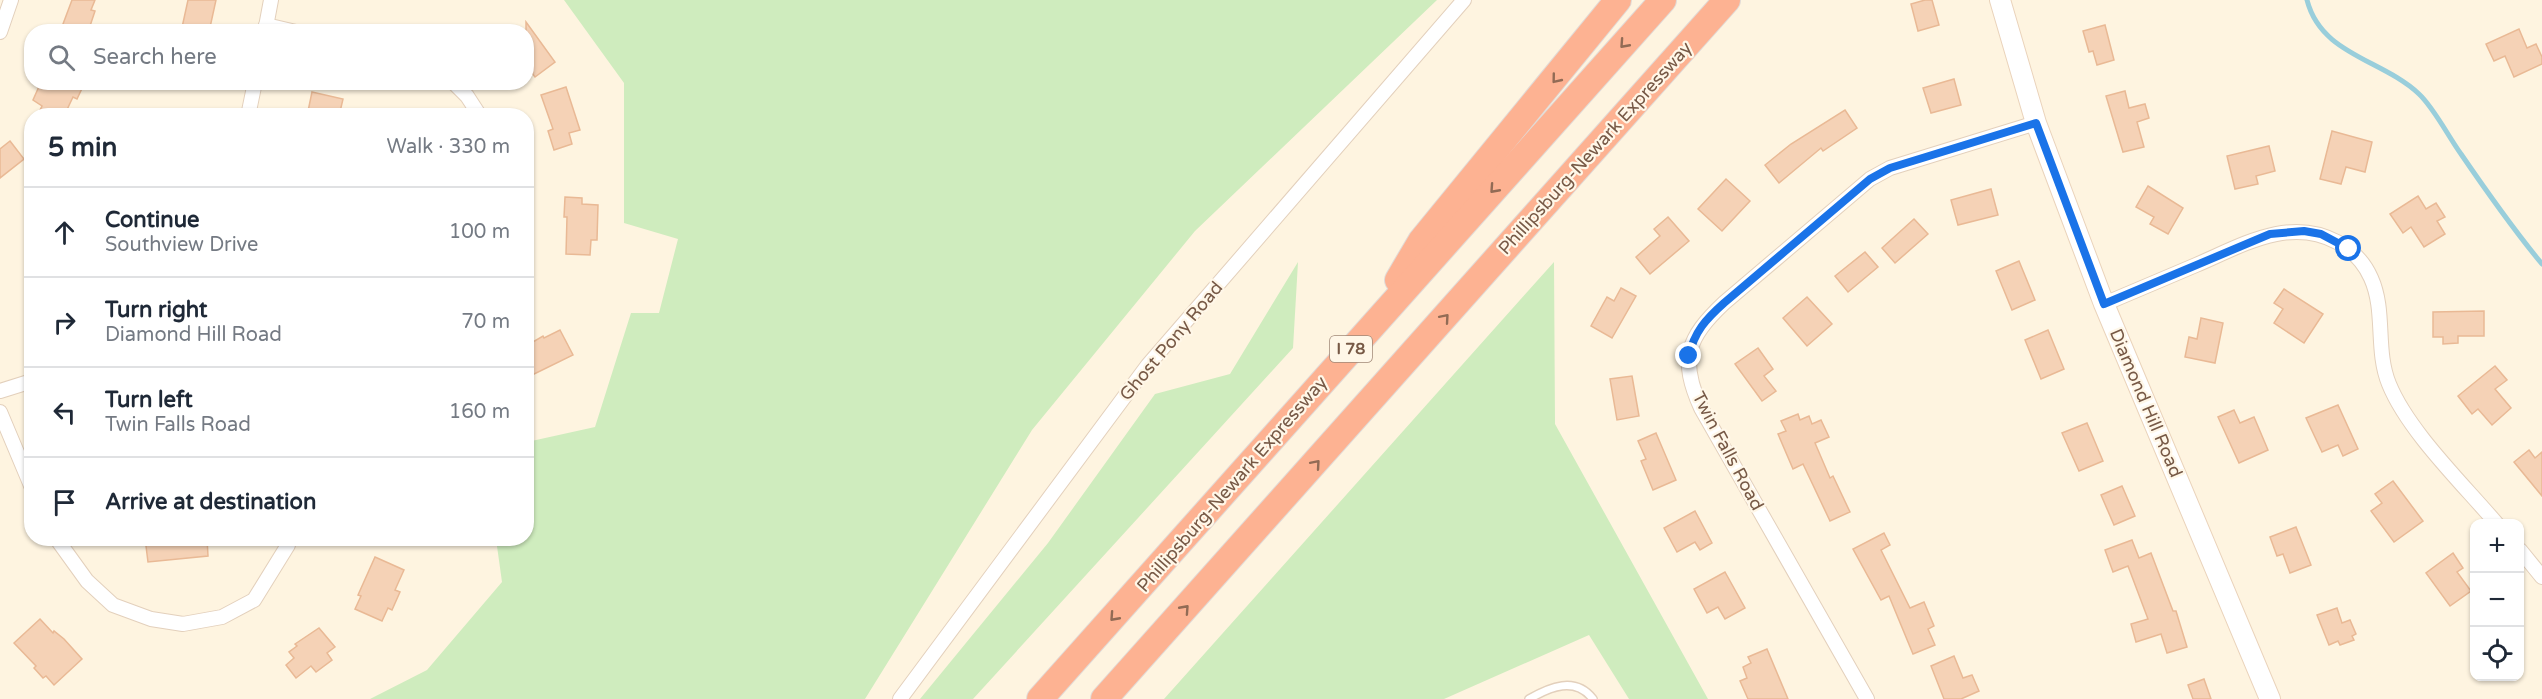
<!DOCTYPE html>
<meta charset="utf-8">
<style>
body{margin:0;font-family:"Varela Round",sans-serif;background:#f2f2f3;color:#1f2937}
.controls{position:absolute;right:18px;bottom:18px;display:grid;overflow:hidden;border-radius:12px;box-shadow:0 2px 4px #0004}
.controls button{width:54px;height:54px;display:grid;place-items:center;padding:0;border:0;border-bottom:2px solid #e0e1e3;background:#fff;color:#1f2937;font:30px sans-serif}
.stop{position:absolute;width:18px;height:18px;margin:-14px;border:4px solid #1a73e8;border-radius:50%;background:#fff}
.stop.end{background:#1a73e8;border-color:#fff;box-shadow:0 2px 6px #0008}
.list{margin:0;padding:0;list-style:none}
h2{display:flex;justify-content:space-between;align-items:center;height:78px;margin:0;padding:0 24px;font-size:26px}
h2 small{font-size:20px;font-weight:400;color:#747a83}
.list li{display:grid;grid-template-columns:39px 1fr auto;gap:18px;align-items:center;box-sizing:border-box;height:90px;padding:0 24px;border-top:2px solid #e0e1e3}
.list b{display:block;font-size:22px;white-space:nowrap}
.list p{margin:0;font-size:20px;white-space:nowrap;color:#747a83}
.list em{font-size:20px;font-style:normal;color:#747a83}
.icon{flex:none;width:33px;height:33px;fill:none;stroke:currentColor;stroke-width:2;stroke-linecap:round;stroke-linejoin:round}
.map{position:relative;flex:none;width:2542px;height:699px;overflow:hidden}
.search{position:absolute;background:#fff;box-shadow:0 2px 4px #0004;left:24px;top:24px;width:510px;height:66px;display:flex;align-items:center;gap:15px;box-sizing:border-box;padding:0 21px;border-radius:24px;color:#747a83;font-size:22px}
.panel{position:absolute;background:#fff;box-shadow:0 2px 4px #0004;left:24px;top:108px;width:510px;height:438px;border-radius:24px}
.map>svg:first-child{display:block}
</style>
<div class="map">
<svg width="2542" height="699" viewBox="0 0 2542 699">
<rect width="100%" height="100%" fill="#fef4e0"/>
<g fill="#cfecbe">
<path d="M 564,0 L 1437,0 L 1195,231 L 1032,430 L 865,699 L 370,699 L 427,670 L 502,582 L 496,539 L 526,538 L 527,442 L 595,427 L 631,313 L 659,313 L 678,239 L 624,223 L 624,83 Z"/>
<path d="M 1298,262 L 1293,348 L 973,699 L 920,699 L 1048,543 L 1155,394 L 1230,374 Z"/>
<path d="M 1554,262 L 1555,424 L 1708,699 L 1629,699 L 1589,635 L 1444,699 L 1164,699 Z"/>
</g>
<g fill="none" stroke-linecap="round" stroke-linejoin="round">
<path stroke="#99cedb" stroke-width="5" d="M 2307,0 C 2321,55 2382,59 2419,94 C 2434,108 2448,136 2461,154 C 2487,192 2513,229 2542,264"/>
</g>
<g fill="#f5d2b6" stroke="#e9b995" stroke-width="1.5">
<path d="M 72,0 L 95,0 L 91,10 L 95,11 L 88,32 L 60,32 Z"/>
<path d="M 188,0 L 216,0 L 209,32 L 181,32 Z"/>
<path d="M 1925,0 L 1932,0 L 1939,25 L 1918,31 L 1911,4 Z"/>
<path d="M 526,22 L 555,62 L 535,77 L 526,65 Z"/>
<path d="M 2105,25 L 2114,60 L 2097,65 L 2093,51 L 2089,52 L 2083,31 Z"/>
<path d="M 2519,29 L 2527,48 L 2536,44 L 2542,57 L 2542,64 L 2514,77 L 2505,56 L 2494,61 L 2486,44 Z"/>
<path d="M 1954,79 L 1961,105 L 1931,113 L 1923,88 Z"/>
<path d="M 41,82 L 85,82 L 77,99 L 73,97 L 64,116 L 37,116 L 42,106 L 33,100 Z"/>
<path d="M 566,87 L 580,130 L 569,133 L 572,144 L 554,150 L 548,131 L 553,129 L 541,95 Z"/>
<path d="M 2125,91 L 2129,108 L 2145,104 L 2149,118 L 2137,122 L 2144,147 L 2123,152 L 2106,96 Z"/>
<path d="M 312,92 L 343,99 L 339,116 L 307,116 Z"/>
<path d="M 1845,110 L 1857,128 L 1823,151 L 1821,148 L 1779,183 L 1765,165 L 1791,144 Z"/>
<path d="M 2332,131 L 2372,142 L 2365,172 L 2346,167 L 2341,184 L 2320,179 Z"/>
<path d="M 10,141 L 24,159 L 0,178 L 0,149 Z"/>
<path d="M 2269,146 L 2275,171 L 2256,176 L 2258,184 L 2235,189 L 2227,156 Z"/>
<path d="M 1726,179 L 1750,201 L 1722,231 L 1698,209 Z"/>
<path d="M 2148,186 L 2183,208 L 2168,234 L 2150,224 L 2154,217 L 2136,207 Z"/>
<path d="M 1991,189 L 1998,215 L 1958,225 L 1951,200 Z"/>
<path d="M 2418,196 L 2426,209 L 2436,203 L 2445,217 L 2437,221 L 2445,234 L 2424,247 L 2411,227 L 2403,233 L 2390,214 Z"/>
<path d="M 565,197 L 582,198 L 582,204 L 598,205 L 597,240 L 591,240 L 590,255 L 566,254 L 567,217 L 564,217 Z"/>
<path d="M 1668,217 L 1689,241 L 1650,274 L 1636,257 L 1660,236 L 1654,229 Z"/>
<path d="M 1914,219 L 1928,234 L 1895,263 L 1882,248 Z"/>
<path d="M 1865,252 L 1878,267 L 1848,292 L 1835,276 Z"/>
<path d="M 2019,261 L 2035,300 L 2012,310 L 1996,271 Z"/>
<path d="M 1621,288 L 1636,296 L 1612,338 L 1591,326 L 1607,297 L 1614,301 Z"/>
<path d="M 2284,289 L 2323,314 L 2304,343 L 2274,323 L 2283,309 L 2274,303 Z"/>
<path d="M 1807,297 L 1832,324 L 1807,346 L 1783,318 Z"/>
<path d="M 2484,311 L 2484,336 L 2458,336 L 2458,343 L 2443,344 L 2443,337 L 2433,337 L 2433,312 Z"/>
<path d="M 2201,318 L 2223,323 L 2215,363 L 2185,357 L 2189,337 L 2197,339 Z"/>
<path d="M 560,330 L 573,355 L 526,378 L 526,346 L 543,336 L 544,338 Z"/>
<path d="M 2048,330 L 2064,369 L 2041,379 L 2025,340 Z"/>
<path d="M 1758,348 L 1773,369 L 1764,376 L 1776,391 L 1762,401 L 1735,364 Z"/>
<path d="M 2495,366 L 2507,380 L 2495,389 L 2511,408 L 2492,425 L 2478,409 L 2472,414 L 2458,396 Z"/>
<path d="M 1632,376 L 1639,416 L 1617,420 L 1610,379 Z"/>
<path d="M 2338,405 L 2358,449 L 2343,456 L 2338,445 L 2322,452 L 2306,418 Z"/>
<path d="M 2234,410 L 2240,423 L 2254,417 L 2268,450 L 2239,463 L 2218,417 Z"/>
<path d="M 1798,414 L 1800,420 L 1809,416 L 1812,424 L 1821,420 L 1829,437 L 1815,443 L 1830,478 L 1833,476 L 1850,512 L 1830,521 L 1803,464 L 1793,469 L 1778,434 L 1786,431 L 1781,421 Z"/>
<path d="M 2087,423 L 2103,461 L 2079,471 L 2062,433 Z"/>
<path d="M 1656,433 L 1676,480 L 1653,490 L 1641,461 L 1646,459 L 1638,441 Z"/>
<path d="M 2529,450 L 2535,458 L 2542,452 L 2542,496 L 2514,462 Z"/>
<path d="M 2393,481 L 2423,521 L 2394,542 L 2371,511 L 2382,503 L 2375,494 Z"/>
<path d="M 2122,486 L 2135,516 L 2114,525 L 2101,495 Z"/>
<path d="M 1695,511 L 1712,543 L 1700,550 L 1695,542 L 1677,552 L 1664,528 Z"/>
<path d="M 2296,527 L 2311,565 L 2290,573 L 2283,554 L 2277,556 L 2270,537 Z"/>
<path d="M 1884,533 L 1890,545 L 1881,550 L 1910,608 L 1924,602 L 1934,626 L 1928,629 L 1935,645 L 1913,654 L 1889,596 L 1881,600 L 1853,549 Z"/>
<path d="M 145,538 L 207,538 L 208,556 L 148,562 Z"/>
<path d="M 2132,540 L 2139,558 L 2151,553 L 2173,611 L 2176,611 L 2187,647 L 2167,653 L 2161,634 L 2136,642 L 2131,624 L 2148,619 L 2128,566 L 2113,572 L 2105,550 Z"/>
<path d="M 2453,553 L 2463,568 L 2457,572 L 2471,591 L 2450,606 L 2426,573 Z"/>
<path d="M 375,557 L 404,570 L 395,590 L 400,592 L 392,610 L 388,608 L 382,621 L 355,609 L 361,596 L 358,595 Z"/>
<path d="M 1725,572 L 1745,608 L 1725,619 L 1718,607 L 1707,613 L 1694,589 Z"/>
<path d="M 2337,608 L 2342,623 L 2350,620 L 2356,634 L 2352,636 L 2354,640 L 2340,645 L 2338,641 L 2329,645 L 2317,615 Z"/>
<path d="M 40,619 L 53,633 L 54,631 L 64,639 L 82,659 L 54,685 L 46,676 L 43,678 L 34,668 L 36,666 L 14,643 Z"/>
<path d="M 319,628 L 335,647 L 327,653 L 332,660 L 316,672 L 311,666 L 296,678 L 286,665 L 294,658 L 289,652 L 297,646 L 295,644 Z"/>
<path d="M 1767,649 L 1788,699 L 1748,699 L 1740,681 L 1747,678 L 1743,667 L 1751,663 L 1748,657 Z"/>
<path d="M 1954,656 L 1963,678 L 1972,675 L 1979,691 L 1961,699 L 1944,699 L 1931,666 Z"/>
<path d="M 2204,679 L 2211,699 L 2193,699 L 2188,685 Z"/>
</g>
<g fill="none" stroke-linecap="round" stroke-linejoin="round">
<defs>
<path id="lane" d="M 1529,699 C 1550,687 1575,676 1593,699"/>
<g id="street">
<path d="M 266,25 L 296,32"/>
<path d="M 0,32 L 11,0"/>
<path d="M 265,32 L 271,0"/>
<path d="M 453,82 L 467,96 L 480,116"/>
<path d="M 248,116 L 255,82"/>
<path d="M 2104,304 C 2134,291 2165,278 2196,265 C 2241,246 2289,216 2337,242 C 2352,250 2364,262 2371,278 C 2386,311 2375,350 2389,384 C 2408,431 2463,484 2497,524"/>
<path d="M 0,391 L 32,381"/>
<path d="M 0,412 L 32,488"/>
<path d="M 56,538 L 87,581 L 113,605 L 151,619 L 183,624 L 222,617 L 254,600 L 288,545"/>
<path d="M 2520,550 L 2542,577"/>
<path d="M 900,699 L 1148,365 L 1464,0"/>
<path d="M 1867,699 L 1701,408 C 1679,359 1687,338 1724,303 L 1870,179 L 1890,168 L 2036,123"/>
</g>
<path id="secondary" d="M 2000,0 L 2036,123 L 2104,304 L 2270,699"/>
<g id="highway">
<path d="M 1398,280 L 1421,241 L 1618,0"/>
<path d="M 1040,699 L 1663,0"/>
<path d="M 1104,699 L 1727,0"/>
</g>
</defs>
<use href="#lane" stroke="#e3d0bc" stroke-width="10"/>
<use href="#street" stroke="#e3d0bc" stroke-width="16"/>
<use href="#secondary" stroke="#ead3bb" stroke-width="22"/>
<use href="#highway" stroke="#e1dad6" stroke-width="28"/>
<use href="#lane" stroke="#fff" stroke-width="7"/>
<use href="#street" stroke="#fff" stroke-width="14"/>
<use href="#secondary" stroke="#fff" stroke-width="20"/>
<use href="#highway" stroke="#fdb292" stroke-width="26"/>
</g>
<defs><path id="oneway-chevron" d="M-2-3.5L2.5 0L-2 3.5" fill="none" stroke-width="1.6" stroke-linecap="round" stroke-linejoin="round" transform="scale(1.5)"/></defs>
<g stroke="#926b55">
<use href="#oneway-chevron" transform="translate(1624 44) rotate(132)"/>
<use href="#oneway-chevron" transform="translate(1556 79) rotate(129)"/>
<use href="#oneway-chevron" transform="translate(1494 189) rotate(132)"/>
<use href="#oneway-chevron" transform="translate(1445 318) rotate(-49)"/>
<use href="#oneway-chevron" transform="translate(1316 464) rotate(-49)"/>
<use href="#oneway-chevron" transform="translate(1185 609) rotate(-48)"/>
<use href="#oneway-chevron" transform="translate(1114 617) rotate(132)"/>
</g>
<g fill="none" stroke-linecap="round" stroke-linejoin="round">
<path stroke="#1a73e8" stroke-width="8" d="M 1689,356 C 1694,332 1706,319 1724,303 L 1870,179 L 1890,168 L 2036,123 L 2104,304 L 2270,234 L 2304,231 L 2321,234 L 2349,249"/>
</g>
<g text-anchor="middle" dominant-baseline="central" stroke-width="4.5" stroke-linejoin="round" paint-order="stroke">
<rect fill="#fff7e8" stroke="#a08877" stroke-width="1.5" x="1330" y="336" width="42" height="26" rx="4.5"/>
<g font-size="16" font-weight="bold" fill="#775946">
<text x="1351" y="349">I 78</text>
</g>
<g font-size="18" fill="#775946" stroke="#fff7e8">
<text transform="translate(1595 148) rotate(-48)">Phillipsburg-Newark Expressway</text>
<text transform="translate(1171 341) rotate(-50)">Ghost Pony Road</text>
<text transform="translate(2146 403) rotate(67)">Diamond Hill Road</text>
<text transform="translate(1728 451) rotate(62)">Twin Falls Road</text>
<text transform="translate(1232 484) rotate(-49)">Phillipsburg-Newark Expressway</text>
</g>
</g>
</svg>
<div class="controls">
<button>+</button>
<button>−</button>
<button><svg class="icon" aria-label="locate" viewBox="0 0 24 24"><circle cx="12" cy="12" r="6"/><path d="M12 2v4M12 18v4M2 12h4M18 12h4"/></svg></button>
</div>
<div class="stop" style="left:2349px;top:249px"></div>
<div class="stop end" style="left:1689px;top:356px"></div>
<div class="search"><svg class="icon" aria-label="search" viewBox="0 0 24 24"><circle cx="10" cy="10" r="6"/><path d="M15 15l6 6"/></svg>Search here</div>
<section class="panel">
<h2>5 min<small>Walk · 330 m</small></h2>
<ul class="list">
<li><svg class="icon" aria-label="ahead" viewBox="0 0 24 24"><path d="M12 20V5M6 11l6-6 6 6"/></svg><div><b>Continue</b><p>Southview Drive</p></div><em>100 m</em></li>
<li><svg class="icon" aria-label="right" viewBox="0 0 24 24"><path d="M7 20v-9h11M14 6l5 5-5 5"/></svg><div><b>Turn right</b><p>Diamond Hill Road</p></div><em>70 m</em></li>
<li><svg class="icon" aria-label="left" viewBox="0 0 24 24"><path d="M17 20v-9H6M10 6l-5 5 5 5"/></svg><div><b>Turn left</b><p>Twin Falls Road</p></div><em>160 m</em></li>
<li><svg class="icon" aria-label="arrive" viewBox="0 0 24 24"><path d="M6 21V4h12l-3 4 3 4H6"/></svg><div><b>Arrive at destination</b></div></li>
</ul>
</section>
</div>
